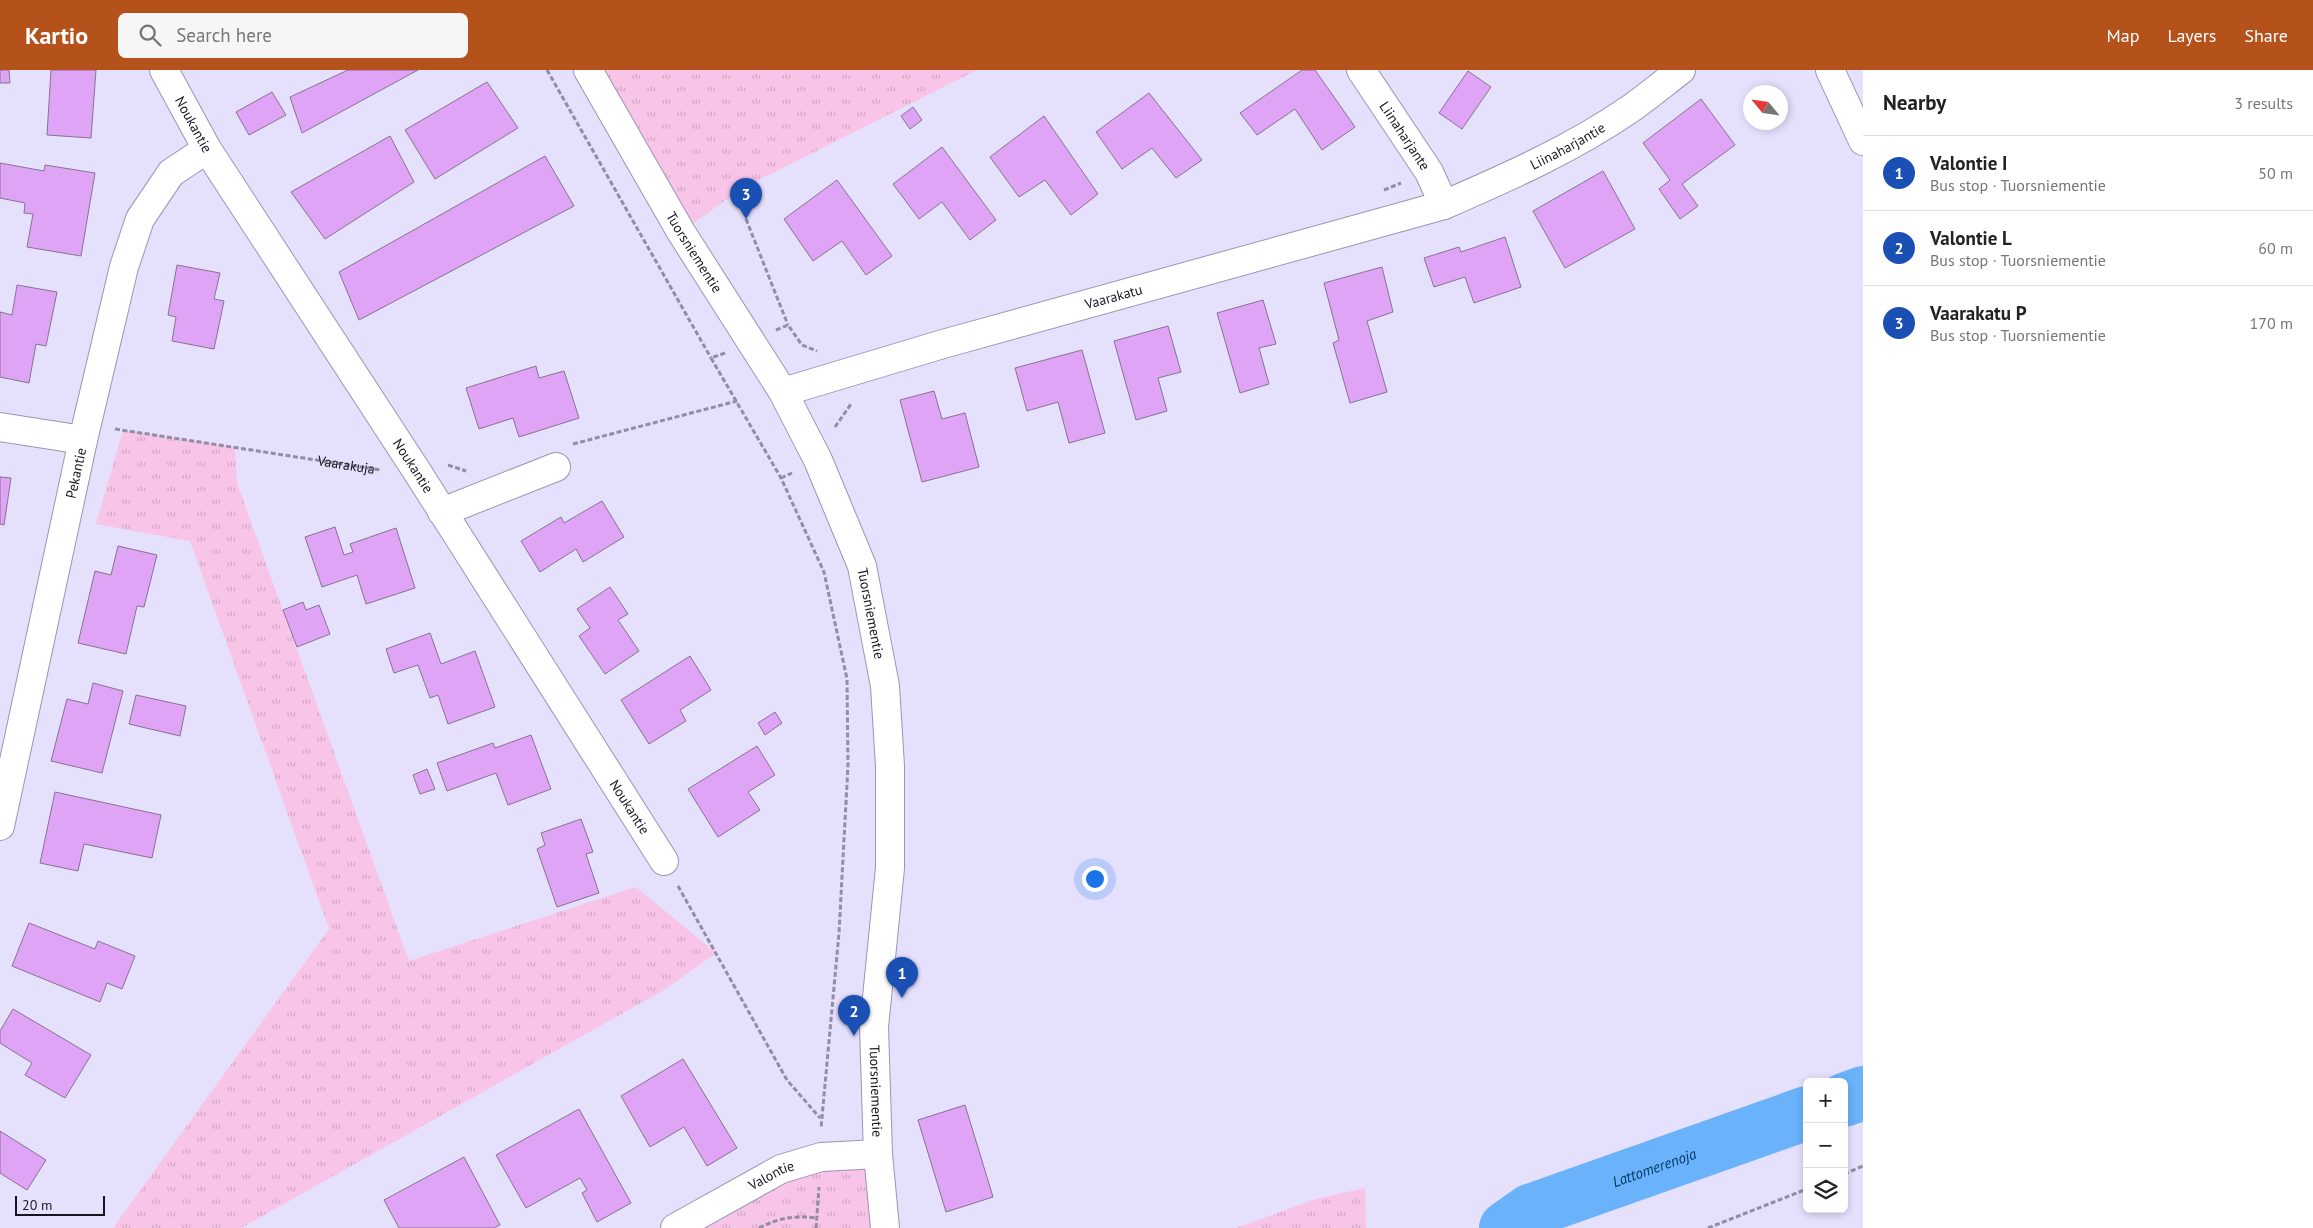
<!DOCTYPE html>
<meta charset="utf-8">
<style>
body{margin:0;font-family:"PT Sans",sans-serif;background:#f6f6f6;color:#222}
.controls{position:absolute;right:15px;bottom:15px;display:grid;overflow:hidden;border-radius:8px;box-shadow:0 2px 8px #0003}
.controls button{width:45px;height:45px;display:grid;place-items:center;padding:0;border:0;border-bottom:1px solid #e0e0e0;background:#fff;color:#222;font:25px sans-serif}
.compass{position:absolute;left:1743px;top:15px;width:45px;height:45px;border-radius:50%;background:#fff;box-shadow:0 2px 8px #0003;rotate:299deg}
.scale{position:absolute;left:15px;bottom:12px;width:90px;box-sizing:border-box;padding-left:5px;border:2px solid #171520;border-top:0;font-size:14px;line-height:18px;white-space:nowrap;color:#171520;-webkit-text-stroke:4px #e5e0fc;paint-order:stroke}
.you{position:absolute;left:1094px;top:808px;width:18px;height:18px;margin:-12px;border:4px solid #fff;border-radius:50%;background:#1a73e8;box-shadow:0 0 0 8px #1a73e833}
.badge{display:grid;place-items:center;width:32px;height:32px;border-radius:50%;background:#b5521b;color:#fff;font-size:16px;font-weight:700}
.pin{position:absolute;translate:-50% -41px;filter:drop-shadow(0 1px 2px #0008)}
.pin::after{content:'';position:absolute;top:26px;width:18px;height:15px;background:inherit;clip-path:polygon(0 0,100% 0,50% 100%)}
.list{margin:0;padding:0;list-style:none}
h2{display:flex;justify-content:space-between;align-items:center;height:65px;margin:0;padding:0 20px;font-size:21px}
h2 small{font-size:16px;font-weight:400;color:#767676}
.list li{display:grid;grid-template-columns:32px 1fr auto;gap:15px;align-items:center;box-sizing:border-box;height:75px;padding:0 20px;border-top:1px solid #e0e0e0}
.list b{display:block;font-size:19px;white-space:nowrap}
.list p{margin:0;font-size:16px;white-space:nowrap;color:#767676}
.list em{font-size:16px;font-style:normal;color:#767676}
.icon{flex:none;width:28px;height:28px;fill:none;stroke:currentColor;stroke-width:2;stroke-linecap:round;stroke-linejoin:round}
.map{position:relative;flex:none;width:1863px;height:1158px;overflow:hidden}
header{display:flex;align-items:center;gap:30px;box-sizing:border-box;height:70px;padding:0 25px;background:#b5521b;color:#fff}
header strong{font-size:24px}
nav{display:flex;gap:28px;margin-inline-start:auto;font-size:18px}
.search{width:350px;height:45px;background:#f6f6f6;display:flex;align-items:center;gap:12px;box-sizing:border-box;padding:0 18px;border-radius:8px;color:#767676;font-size:19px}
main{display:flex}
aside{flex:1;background:#fff}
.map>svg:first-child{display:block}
</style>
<header>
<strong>Kartio</strong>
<div class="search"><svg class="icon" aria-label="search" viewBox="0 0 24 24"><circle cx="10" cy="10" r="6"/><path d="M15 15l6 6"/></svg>Search here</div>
<nav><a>Map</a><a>Layers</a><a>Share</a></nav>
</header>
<main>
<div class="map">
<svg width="1863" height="1158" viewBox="0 0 1863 1158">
<defs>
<pattern id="grass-tufts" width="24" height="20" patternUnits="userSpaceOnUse" patternTransform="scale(1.25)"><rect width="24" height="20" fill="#f8c4e7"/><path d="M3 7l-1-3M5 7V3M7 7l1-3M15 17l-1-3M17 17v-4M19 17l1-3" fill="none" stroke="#d4a8c6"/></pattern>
</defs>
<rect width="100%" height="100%" fill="#e5e0fc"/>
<g fill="url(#grass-tufts)">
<path d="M 593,0 L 977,0 L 741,119 L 681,162 Z"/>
<path d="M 123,360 L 235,377 L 237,413 L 409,891 L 636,817 L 716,883 L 664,920 L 241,1158 L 113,1158 L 329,859 L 190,471 L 96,454 Z"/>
<path d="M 878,1084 L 882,1158 L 671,1158 L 781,1099 Z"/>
<path d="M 1365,1118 L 1366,1158 L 1236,1158 L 1316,1129 Z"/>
</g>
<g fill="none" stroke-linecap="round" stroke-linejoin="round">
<g stroke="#6ab2fa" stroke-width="54">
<path d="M 1844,1030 L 1863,1023"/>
<path id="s1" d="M 1506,1158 L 1530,1141 L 1807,1043"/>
</g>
</g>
<g fill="#dfa4f5" stroke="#87738e">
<path d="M 0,0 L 9,0 L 10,13 L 0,13 Z"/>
<path d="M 51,0 L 96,0 L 91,68 L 47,65 Z"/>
<path d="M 348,0 L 418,0 L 302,63 L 290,27 Z"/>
<path d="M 1302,0 L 1315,0 L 1355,57 L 1322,80 L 1295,39 L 1257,65 L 1240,43 Z"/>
<path d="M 1468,1 L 1491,17 L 1462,59 L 1439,43 Z"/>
<path d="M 487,12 L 518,58 L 435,109 L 405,60 Z"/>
<path d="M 272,22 L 286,45 L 249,65 L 236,42 Z"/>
<path d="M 1149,23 L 1202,90 L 1176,108 L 1152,78 L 1122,99 L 1096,62 Z"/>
<path d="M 1701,29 L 1735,75 L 1682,114 L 1698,136 L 1680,149 L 1659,119 L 1670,110 L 1643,73 Z"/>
<path d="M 913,37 L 922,50 L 910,59 L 901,46 Z"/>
<path d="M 1044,46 L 1098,124 L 1071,145 L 1045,110 L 1019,127 L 990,87 Z"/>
<path d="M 390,66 L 414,112 L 325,169 L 291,122 Z"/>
<path d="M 942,77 L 996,150 L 970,170 L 942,132 L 919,149 L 893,114 Z"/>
<path d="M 545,86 L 574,136 L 359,250 L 339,202 Z"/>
<path d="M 0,93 L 44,101 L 45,95 L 95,103 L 81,186 L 27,177 L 33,144 L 24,143 L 25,133 L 0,128 Z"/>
<path d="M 1603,101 L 1635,159 L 1565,198 L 1533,141 Z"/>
<path d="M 837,110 L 892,186 L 866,205 L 842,171 L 813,191 L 784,149 Z"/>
<path d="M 1505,167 L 1521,217 L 1474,233 L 1465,207 L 1434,217 L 1424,188 L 1459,177 L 1461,182 Z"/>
<path d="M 177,195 L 220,203 L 214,229 L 224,231 L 214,279 L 172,271 L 176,247 L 168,245 Z"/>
<path d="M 1382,197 L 1393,242 L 1367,251 L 1387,322 L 1350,333 L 1333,273 L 1339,270 L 1324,213 Z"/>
<path d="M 17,215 L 57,222 L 46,276 L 36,274 L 29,313 L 0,307 L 0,242 L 12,245 Z"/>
<path d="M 1263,230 L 1276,274 L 1259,278 L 1269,314 L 1240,323 L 1217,243 Z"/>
<path d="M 1168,256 L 1181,302 L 1158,308 L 1167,341 L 1136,350 L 1114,271 Z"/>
<path d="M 1082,280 L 1105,363 L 1069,373 L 1058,332 L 1027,341 L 1015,298 Z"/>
<path d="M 536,296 L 539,308 L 564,301 L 579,348 L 519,367 L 513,348 L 479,359 L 466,318 Z"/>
<path d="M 934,321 L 942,349 L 965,343 L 979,397 L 922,412 L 900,330 Z"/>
<path d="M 0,407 L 11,408 L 4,455 L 0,454 Z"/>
<path d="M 602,431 L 624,467 L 583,492 L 576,479 L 540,502 L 521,471 L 561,447 L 564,453 Z"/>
<path d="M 335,457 L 344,485 L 353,482 L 350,474 L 396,458 L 415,518 L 366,534 L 357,505 L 322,517 L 305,467 Z"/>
<path d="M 118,476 L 157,485 L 144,537 L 137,536 L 126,584 L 78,573 L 95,501 L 111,505 Z"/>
<path d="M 610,517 L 628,544 L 618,550 L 639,581 L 605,604 L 579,566 L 590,558 L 577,539 Z"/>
<path d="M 303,532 L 306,540 L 319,535 L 330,564 L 297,577 L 283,540 Z"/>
<path d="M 430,563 L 441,594 L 475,581 L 495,637 L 448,654 L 438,625 L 430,628 L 418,595 L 394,603 L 386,579 Z"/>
<path d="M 690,586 L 711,620 L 680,640 L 686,651 L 649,674 L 621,630 Z"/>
<path d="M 93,613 L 123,621 L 102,703 L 51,691 L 67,629 L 88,634 Z"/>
<path d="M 136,625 L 186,636 L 180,666 L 129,654 Z"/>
<path d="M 775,642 L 782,653 L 765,665 L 758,653 Z"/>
<path d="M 531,665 L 551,719 L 508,735 L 496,703 L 447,721 L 437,693 L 493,673 L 495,678 Z"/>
<path d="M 757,676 L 775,705 L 748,722 L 760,740 L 718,767 L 688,719 Z"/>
<path d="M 427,699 L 435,719 L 420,724 L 413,705 Z"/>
<path d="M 55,722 L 161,745 L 152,788 L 84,774 L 78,801 L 40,793 Z"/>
<path d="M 581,749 L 593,782 L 586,784 L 599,823 L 557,837 L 537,779 L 545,775 L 541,763 Z"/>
<path d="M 29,853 L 95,879 L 98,871 L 135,886 L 122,919 L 107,913 L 100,932 L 12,896 Z"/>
<path d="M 13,939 L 91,985 L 65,1028 L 25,1005 L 32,993 L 0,973 L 0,961 Z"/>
<path d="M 683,989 L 737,1078 L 707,1096 L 684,1057 L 650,1077 L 621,1026 Z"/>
<path d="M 965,1035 L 993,1127 L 946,1142 L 918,1050 Z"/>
<path d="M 579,1039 L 631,1133 L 597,1152 L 582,1123 L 587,1120 L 580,1108 L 526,1138 L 496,1085 Z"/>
<path d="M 0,1061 L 46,1090 L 27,1120 L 0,1103 Z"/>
<path d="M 464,1087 L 500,1155 L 494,1158 L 399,1158 L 384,1130 Z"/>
</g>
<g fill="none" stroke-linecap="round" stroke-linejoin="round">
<defs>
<g id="street">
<path id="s3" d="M 164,0 L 207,79 L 418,403 L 664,791"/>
<path id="s4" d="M 1361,0 L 1429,102 L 1444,135"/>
<path d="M 1830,0 L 1863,71"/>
<path d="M 0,357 L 83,370"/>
<path d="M 442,442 L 556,397"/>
<path id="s5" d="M 0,756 L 83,370 L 124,197 L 140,149 L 171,103 L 207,79"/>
<path id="s6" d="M 675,1158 L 781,1099 L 821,1087 L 878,1084"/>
</g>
<g id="secondary">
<path id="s7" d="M 588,0 L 681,162 L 783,322 L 818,390 L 862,496 L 885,616 L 890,696 L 890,798 L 874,957 L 878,1084 L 885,1158"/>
<path id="s8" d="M 783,322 L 943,274 L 1444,135 C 1508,107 1572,79 1630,39 C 1647,27 1664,13 1681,0"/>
</g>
</defs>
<use href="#street" stroke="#9b94b4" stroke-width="30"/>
<use href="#secondary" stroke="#9b94b4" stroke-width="30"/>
<g stroke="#918da2" stroke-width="3" stroke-dasharray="5 2.5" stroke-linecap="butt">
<path d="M 547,0 L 711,288"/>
<path d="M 1384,120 L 1401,113"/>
<path d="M 746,149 L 788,255"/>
<path d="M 776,260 L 788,255 L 802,275 L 817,281"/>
<path d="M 725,283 L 711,288 L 781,408 L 824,502 L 847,609 L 848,695 L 839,863 L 821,1058"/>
<path d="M 835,357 L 851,334"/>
<path id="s2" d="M 115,359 L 381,400"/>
<path d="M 573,374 L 737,331"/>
<path d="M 448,395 L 466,401"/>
<path d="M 781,408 L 792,403"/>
<path d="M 678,816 L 787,1010 L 820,1048"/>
<path d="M 1844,1104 L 1863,1096"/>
<path d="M 759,1158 C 778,1148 795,1145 817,1148"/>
<path d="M 816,1158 L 819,1117"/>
<path d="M 1708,1158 L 1807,1119"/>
</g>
<use href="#street" stroke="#fff" stroke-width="28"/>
<use href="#secondary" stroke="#fff" stroke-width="28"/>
</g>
<g text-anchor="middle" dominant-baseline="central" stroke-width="4.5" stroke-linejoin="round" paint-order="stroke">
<g font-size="14" fill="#171520" stroke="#e5e0fc">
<text stroke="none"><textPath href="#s3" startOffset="62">Noukantie</textPath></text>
<text stroke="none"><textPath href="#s4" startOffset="79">Liinaharjante</textPath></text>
<text stroke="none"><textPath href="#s8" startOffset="824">Liinaharjantie</textPath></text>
<text stroke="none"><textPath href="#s7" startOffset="211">Tuorsniementie</textPath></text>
<text stroke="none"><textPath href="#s8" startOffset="344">Vaarakatu</textPath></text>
<text stroke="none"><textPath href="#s2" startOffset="234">Vaarakuja</textPath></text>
<text stroke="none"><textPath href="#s3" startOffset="468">Noukantie</textPath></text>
<text stroke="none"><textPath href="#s5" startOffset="361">Pekantie</textPath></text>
<text stroke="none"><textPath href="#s7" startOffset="616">Tuorsniementie</textPath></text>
<text stroke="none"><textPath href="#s3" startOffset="872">Noukantie</textPath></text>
<text stroke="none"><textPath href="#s7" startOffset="1096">Tuorsniementie</textPath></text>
<text stroke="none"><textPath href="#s6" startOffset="110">Valontie</textPath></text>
</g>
<g font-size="15" font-style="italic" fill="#013966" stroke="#e5e0fc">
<text stroke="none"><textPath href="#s1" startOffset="161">Lattomerenoja</textPath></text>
</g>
</g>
</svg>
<div class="controls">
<button>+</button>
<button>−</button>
<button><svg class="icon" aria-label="layers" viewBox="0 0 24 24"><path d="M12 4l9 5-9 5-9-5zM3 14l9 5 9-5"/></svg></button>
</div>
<svg class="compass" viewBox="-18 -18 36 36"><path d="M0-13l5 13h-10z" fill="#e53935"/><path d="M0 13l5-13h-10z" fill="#767676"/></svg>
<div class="scale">20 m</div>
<div class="you"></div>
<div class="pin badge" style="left:902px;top:928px;background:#1a4fb4">1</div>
<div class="pin badge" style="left:854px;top:966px;background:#1a4fb4">2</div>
<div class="pin badge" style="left:746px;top:149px;background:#1a4fb4">3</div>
</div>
<aside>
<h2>Nearby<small>3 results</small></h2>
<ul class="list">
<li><span class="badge" style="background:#1a4fb4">1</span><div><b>Valontie I</b><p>Bus stop · Tuorsniementie</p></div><em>50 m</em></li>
<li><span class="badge" style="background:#1a4fb4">2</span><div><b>Valontie L</b><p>Bus stop · Tuorsniementie</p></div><em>60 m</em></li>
<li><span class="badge" style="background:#1a4fb4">3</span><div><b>Vaarakatu P</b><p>Bus stop · Tuorsniementie</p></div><em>170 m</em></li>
</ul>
</aside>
</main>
